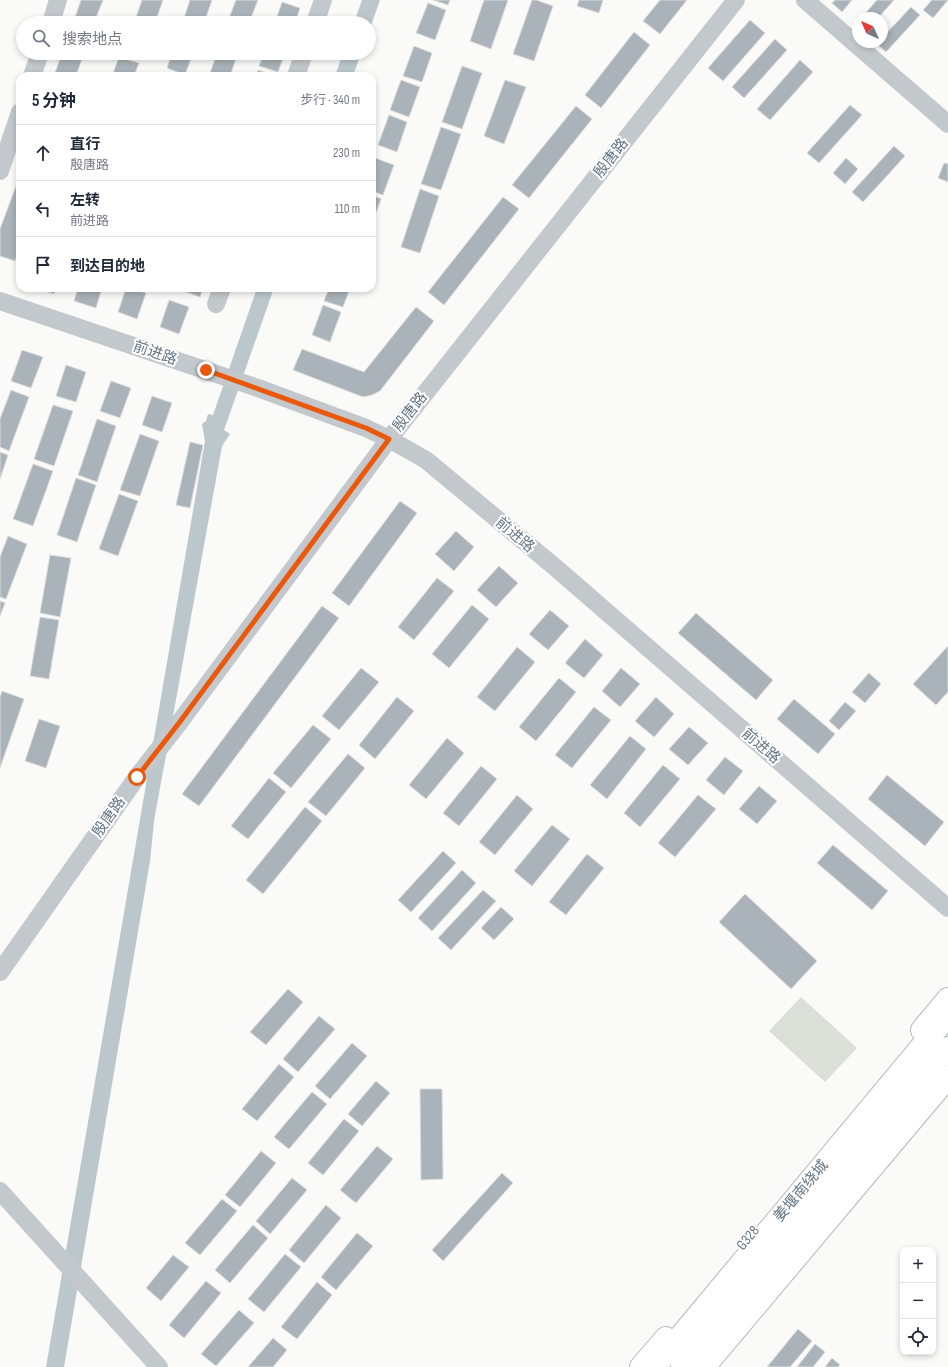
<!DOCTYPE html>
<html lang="zh">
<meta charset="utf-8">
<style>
body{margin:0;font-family:"Sofia Sans Condensed","Noto Sans SC",sans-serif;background:#f2f2f3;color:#1f2937}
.controls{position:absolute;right:12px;bottom:12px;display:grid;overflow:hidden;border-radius:8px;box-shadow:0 2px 6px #0003}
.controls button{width:36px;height:36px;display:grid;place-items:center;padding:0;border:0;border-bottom:1px solid #e0e1e3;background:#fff;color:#1f2937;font:20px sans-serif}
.compass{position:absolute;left:852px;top:12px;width:36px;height:36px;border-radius:50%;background:#fff;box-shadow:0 2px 6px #0003;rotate:315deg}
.stop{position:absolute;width:12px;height:12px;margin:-9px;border:3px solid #ea580c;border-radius:50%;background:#fff}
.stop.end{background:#ea580c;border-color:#fff;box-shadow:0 1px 4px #0008}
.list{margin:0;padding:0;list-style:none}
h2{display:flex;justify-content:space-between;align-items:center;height:52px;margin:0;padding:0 16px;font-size:17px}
h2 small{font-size:13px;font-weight:400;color:#747a83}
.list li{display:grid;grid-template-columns:26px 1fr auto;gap:12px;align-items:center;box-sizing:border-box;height:56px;padding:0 16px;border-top:1px solid #e0e1e3}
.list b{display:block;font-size:15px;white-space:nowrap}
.list p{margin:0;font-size:13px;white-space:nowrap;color:#747a83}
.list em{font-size:13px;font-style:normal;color:#747a83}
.icon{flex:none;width:22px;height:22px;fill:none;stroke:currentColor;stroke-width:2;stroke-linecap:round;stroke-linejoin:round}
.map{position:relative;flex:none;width:948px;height:1367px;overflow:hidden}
.search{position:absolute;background:#fff;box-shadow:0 2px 6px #0003;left:16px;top:16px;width:360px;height:44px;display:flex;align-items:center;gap:10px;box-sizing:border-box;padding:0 14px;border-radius:22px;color:#747a83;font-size:15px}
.panel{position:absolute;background:#fff;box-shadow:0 2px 6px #0003;left:16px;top:72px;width:360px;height:220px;border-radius:12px}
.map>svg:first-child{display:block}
</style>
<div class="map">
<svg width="948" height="1367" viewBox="0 0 948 1367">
<rect width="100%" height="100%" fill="#fafaf8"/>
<path fill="#dadfd7" d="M 801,997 L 857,1048 L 825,1082 L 769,1031 Z"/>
<g fill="#bbc7cb">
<path d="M 362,0 L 380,0 L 369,31 L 369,23 L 354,23 Z"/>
<path d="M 343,53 L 361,53 L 353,76 L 335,76 Z"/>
<path d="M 257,288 L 274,288 L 224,430 L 230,434 L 222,446 L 154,821 L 150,861 L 64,1367 L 46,1367 L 205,441 L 202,424 L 206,421 L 208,414 L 213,415 Z"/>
</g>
<g fill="#aab3b9" stroke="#dcdcda">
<path d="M 81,0 L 103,0 L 94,23 L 73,23 Z"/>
<path d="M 142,0 L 163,0 L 155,23 L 134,23 Z"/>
<path d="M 190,0 L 212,0 L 204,23 L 199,23 L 184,18 Z"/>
<path d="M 236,0 L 258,0 L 249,23 L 227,23 Z"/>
<path d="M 433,0 L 450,0 L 448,5 Z"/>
<path d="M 484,0 L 508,0 L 491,49 L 470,41 Z"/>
<path d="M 532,0 L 536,0 L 553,6 L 534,61 L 513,54 Z"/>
<path d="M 579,0 L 603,0 L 599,13 L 577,6 Z"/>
<path d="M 660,0 L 687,0 L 660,34 L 643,21 Z"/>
<path d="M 835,0 L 852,0 L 842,12 L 832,3 Z"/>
<path d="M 877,0 L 894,0 L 878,18 L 861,18 Z"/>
<path d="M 932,0 L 948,0 L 933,18 L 923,10 Z"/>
<path d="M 282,2 L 300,8 L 295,23 L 275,23 Z"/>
<path d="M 428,3 L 446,10 L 435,40 L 416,33 Z"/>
<path d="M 911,7 L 920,15 L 886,52 L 877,44 L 879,42 L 882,42 L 882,38 Z"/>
<path d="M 750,20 L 765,33 L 723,81 L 708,68 Z"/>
<path d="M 634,32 L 650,45 L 601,108 L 585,95 Z"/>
<path d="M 775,39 L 787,50 L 744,98 L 732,87 Z"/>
<path d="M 414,46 L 432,53 L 422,82 L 403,76 Z"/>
<path d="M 62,53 L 84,53 L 76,76 L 54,76 Z"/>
<path d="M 172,53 L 193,53 L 185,75 L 167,68 Z"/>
<path d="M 217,53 L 238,53 L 230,76 L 209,76 Z"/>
<path d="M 264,53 L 285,53 L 278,72 L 259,66 Z"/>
<path d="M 119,57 L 139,63 L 134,76 L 112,76 Z"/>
<path d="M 800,60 L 813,72 L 770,120 L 757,109 Z"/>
<path d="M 462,66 L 482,73 L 462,129 L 442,122 Z"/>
<path d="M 258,70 L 275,76 L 256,76 Z"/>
<path d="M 401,80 L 420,87 L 409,117 L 390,110 Z"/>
<path d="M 505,80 L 526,87 L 504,144 L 484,136 Z"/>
<path d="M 850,105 L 862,115 L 819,163 L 807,153 Z"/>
<path d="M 576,106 L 592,119 L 529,198 L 512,185 Z"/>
<path d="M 389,115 L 407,122 L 397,152 L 378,145 Z"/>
<path d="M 441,127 L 461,134 L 441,190 L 421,184 Z"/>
<path d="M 894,146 L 905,156 L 863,202 L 852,192 Z"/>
<path d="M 375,158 L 394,165 L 383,195 L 372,191 L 372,166 Z"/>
<path d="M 846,158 L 858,169 L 845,184 L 833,173 Z"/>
<path d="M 944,163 L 948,164 L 948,182 L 938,178 Z"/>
<path d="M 20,175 L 20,247 L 15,261 L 0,256 L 0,229 Z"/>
<path d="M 420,189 L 439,196 L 420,253 L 401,247 Z"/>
<path d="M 372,195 L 381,199 L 372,224 Z"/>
<path d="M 503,197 L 519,209 L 444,305 L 428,292 Z"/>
<path d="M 36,288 L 56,288 L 54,294 Z"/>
<path d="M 78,288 L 102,288 L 96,308 L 74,301 Z"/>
<path d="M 126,288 L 131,288 L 146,293 L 137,319 L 118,312 Z"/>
<path d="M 181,288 L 203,288 L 200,297 L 181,290 Z"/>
<path d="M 329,288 L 350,288 L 343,307 L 324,301 Z"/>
<path d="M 169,300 L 189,307 L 179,334 L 160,327 Z"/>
<path d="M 323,305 L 341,312 L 330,342 L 312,335 Z"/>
<path d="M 416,307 L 434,321 L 380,391 L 372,395 L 363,397 L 293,370 L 302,349 L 364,372 Z"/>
<path d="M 22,350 L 43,357 L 31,388 L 11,381 Z"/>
<path d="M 66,365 L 86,372 L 76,402 L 56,396 Z"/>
<path d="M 111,381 L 131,388 L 120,418 L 100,411 Z"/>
<path d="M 11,390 L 29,397 L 9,451 L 0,447 L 0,419 Z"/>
<path d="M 152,396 L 172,403 L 162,432 L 142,425 Z"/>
<path d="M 53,405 L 73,411 L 54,466 L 34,459 Z"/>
<path d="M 97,419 L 116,426 L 97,482 L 78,475 Z"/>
<path d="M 140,434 L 159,441 L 140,496 L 120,490 Z"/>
<path d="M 190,442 L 203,445 L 190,508 L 176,505 Z"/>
<path d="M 0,452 L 8,455 L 0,479 Z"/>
<path d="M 33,464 L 53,471 L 33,526 L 13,519 Z"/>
<path d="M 76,478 L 96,485 L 77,542 L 57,535 Z"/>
<path d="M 119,494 L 138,501 L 118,556 L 99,549 Z"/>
<path d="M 400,501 L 417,513 L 349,606 L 332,593 Z"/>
<path d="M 456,531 L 474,547 L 454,571 L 435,554 Z"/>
<path d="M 8,536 L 27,544 L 6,599 L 0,597 L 0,557 Z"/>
<path d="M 50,555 L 71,558 L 60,617 L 40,613 Z"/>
<path d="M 499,566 L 518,583 L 496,607 L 477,590 Z"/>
<path d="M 437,578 L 454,591 L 414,640 L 398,627 Z"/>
<path d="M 0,601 L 5,603 L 0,616 Z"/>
<path d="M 472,605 L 489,619 L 449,668 L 432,654 Z"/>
<path d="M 322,606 L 339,618 L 199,806 L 182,794 Z"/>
<path d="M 550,610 L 569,626 L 548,650 L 529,634 Z"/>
<path d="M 696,613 L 773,680 L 756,700 L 678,633 Z"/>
<path d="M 40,617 L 59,620 L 49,679 L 30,676 Z"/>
<path d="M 585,639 L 603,655 L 584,678 L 565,663 Z"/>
<path d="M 948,646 L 948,692 L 936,705 L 913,684 Z"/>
<path d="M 517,647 L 535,662 L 495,711 L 477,697 Z"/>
<path d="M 361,668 L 379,682 L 339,730 L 322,716 Z"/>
<path d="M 621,668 L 640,684 L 620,707 L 602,691 Z"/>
<path d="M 869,673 L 881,684 L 865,703 L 852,692 Z"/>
<path d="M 559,678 L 576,692 L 536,741 L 519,727 Z"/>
<path d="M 2,691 L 24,699 L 0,768 L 0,697 Z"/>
<path d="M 397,697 L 414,711 L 375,759 L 359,745 Z"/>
<path d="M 656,697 L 674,714 L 654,737 L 635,721 Z"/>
<path d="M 794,699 L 835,734 L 818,754 L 777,719 Z"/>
<path d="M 845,702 L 856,711 L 839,730 L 829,721 Z"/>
<path d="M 594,707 L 611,720 L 572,768 L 555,755 Z"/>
<path d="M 39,719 L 60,726 L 46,768 L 25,761 Z"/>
<path d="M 313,725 L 331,739 L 291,788 L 273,773 Z"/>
<path d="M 689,727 L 708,743 L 688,765 L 669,749 Z"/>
<path d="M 630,736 L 646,749 L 607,799 L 590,785 Z"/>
<path d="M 447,738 L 464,753 L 426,799 L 409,785 Z"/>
<path d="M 348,754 L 365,768 L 326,816 L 308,802 Z"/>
<path d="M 725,757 L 743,771 L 724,795 L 706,780 Z"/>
<path d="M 663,765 L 680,779 L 640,827 L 624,813 Z"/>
<path d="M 481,766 L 497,779 L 459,826 L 443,813 Z"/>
<path d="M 887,775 L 944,822 L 925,846 L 868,799 Z"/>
<path d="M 269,778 L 286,792 L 248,839 L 231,826 Z"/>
<path d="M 759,786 L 777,801 L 757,824 L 739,809 Z"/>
<path d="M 517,795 L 533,809 L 495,855 L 479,842 Z"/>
<path d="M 698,795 L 716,809 L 675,857 L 658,843 Z"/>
<path d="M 305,807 L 322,821 L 263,894 L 246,880 Z"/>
<path d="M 552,825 L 570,839 L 532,886 L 514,871 Z"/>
<path d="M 833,845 L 888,891 L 872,910 L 817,863 Z"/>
<path d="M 443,851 L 456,863 L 411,912 L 398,900 Z"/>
<path d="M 587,854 L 604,868 L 566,915 L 549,902 Z"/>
<path d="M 462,870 L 476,883 L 432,931 L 418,918 Z"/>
<path d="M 483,890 L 496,901 L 451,950 L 438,938 Z"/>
<path d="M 745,894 L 817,961 L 791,989 L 719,922 Z"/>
<path d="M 501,907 L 514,919 L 494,940 L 481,928 Z"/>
<path d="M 288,989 L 303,1002 L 266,1045 L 250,1032 Z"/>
<path d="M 319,1016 L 335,1029 L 298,1072 L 283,1059 Z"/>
<path d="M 352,1043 L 367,1056 L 330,1099 L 315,1086 Z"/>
<path d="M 279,1064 L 294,1077 L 257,1121 L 242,1109 Z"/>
<path d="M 376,1081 L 390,1093 L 362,1126 L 348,1114 Z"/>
<path d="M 420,1089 L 442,1089 L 443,1179 L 421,1180 Z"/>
<path d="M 312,1092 L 327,1104 L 289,1149 L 274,1137 Z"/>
<path d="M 344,1119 L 359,1131 L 323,1175 L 308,1163 Z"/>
<path d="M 377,1146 L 393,1159 L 356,1203 L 340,1190 Z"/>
<path d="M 261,1151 L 276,1163 L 240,1207 L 225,1195 Z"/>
<path d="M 502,1173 L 513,1183 L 443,1261 L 432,1250 Z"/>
<path d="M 292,1178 L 307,1190 L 270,1234 L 256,1221 Z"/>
<path d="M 222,1199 L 237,1211 L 200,1255 L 185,1243 Z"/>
<path d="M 326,1205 L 341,1218 L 304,1263 L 289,1250 Z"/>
<path d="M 253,1225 L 268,1238 L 230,1283 L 215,1270 Z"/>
<path d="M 357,1233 L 373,1246 L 336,1290 L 321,1277 Z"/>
<path d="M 285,1254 L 301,1267 L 264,1312 L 248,1299 Z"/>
<path d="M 173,1255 L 189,1267 L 161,1301 L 146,1288 Z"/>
<path d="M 206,1281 L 221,1293 L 184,1338 L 169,1325 Z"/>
<path d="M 317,1282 L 332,1295 L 297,1339 L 281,1327 Z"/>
<path d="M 239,1310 L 254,1323 L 216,1366 L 201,1354 Z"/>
<path d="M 798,1329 L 812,1341 L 790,1367 L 767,1367 Z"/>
<path d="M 273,1338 L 287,1350 L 273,1367 L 248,1367 Z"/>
<path d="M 815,1344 L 825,1352 L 813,1367 L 797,1367 Z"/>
<path d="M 832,1358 L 840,1365 L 838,1367 L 825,1367 Z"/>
</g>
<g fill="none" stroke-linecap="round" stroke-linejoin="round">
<defs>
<g id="major">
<path d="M 922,1030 L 948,999"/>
<path d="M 641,1367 L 666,1338"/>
<path d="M 704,1367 L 948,1077"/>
</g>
<g id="highway">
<path d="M 655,1367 L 948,1015"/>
<path d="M 682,1367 L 948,1048"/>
</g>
</defs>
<use href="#major" stroke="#b5babe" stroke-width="24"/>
<use href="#highway" stroke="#b4b9bd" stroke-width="24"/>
<g stroke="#c3c8cc" stroke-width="18">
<path d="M 805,0 L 948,124"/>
<path d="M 51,23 L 58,0"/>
<path d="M 315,23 L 323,0"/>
<path d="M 32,76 L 40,53"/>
<path d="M 296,76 L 304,53"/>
<path d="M 0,171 L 20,112"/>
<path d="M 0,301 L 258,388 L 366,428 L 389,439 L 426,460 L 556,568 L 948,908"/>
<path d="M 216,304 L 222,288"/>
<path d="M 0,972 L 137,777 L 179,723 L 389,439 L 736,0"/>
<path d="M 0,1191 L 159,1367"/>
</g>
<use href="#major" stroke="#fff" stroke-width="22"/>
<use href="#highway" stroke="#fff" stroke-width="22"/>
</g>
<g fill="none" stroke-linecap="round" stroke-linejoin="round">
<path stroke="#ea580c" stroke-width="5" d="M 137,777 L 179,723 L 389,439 L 366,428 L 206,370"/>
</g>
<g text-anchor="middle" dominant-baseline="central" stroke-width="4" stroke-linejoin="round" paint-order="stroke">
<g font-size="15" fill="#657683" stroke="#fff">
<text transform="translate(611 158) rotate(-52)">殷唐路</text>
<text transform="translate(155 353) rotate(19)">前进路</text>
<text transform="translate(410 412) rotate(-52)">殷唐路</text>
<text transform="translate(515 535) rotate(40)">前进路</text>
<text transform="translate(761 746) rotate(41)">前进路</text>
<text transform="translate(109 817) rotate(-55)">殷唐路</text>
<text transform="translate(801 1191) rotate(-50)">姜堰南绕城</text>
<text transform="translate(748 1238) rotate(-50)">G328</text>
</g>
</g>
</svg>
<div class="controls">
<button>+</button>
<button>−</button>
<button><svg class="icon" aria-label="locate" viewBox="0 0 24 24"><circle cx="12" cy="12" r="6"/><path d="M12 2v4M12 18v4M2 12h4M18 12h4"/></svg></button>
</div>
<svg class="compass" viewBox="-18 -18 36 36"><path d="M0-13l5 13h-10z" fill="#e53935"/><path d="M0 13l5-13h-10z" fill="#747a83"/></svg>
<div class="stop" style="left:137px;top:777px"></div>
<div class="stop end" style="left:206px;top:370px"></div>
<div class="search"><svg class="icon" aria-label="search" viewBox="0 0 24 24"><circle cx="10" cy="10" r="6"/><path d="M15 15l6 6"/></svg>搜索地点</div>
<section class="panel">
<h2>5 分钟<small>步行 · 340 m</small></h2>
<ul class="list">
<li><svg class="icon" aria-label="ahead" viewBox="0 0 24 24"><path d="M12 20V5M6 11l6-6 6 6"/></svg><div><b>直行</b><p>殷唐路</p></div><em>230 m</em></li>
<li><svg class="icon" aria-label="left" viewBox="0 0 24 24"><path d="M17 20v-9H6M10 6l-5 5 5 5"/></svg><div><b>左转</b><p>前进路</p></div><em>110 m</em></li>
<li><svg class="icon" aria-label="arrive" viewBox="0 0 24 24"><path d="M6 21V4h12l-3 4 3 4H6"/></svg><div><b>到达目的地</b></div></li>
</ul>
</section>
</div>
